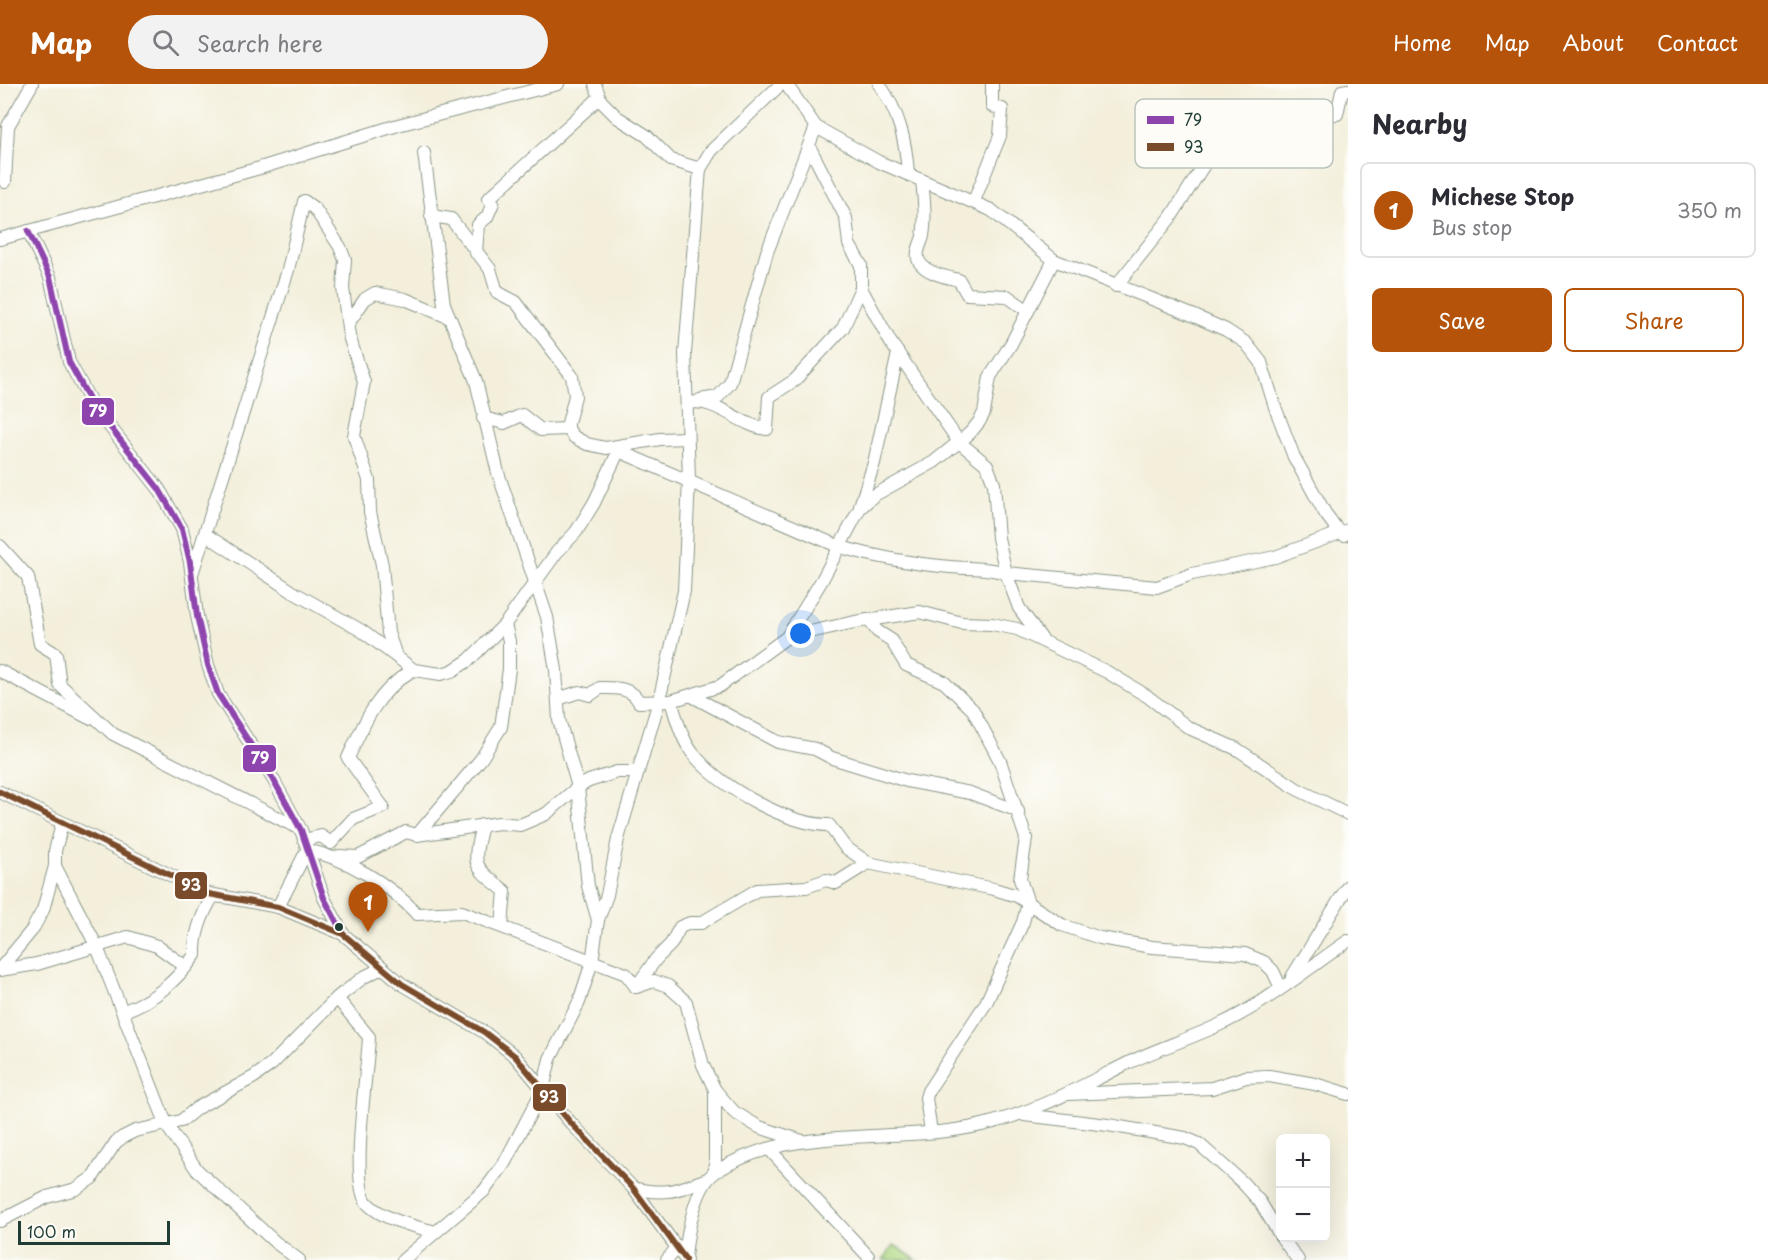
<!DOCTYPE html>
<meta charset="utf-8">
<style>
body{margin:0;font-family:"Playpen Sans",sans-serif;background:#f2f2f3;color:#2b2b33}
.controls{position:absolute;right:18px;bottom:18px;display:grid;overflow:hidden;border-radius:9px;box-shadow:0 6px 24px #0002}
.controls button{width:54px;height:54px;display:grid;place-items:center;padding:0;border:0;border-bottom:2px solid #e1e1e2;background:#fff;color:#2b2b33;font:30px sans-serif}
.scale{position:absolute;left:18px;bottom:15px;width:152px;box-sizing:border-box;padding-left:6px;border:3px solid #1f3d34;border-top:0;font-size:16px;line-height:21px;white-space:nowrap;color:#1f3d34;-webkit-text-stroke:4px #fdfcf7;paint-order:stroke}
.you{position:absolute;left:801px;top:550px;width:21px;height:21px;margin:-15px;border:4px solid #fff;border-radius:50%;background:#1a73e8;box-shadow:0 0 0 9px #1a73e833}
.badge{display:grid;place-items:center;width:39px;height:39px;border-radius:50%;background:#b45309;color:#fff;font-size:20px;font-weight:700}
.pin{position:absolute;translate:-50% -50px;filter:drop-shadow(0 2px 3px #0008)}
.pin::after{content:'';position:absolute;top:32px;width:21px;height:18px;background:inherit;clip-path:polygon(0 0,100% 0,50% 100%)}
.list{margin:0;padding:0;list-style:none}
h2{display:flex;justify-content:space-between;align-items:center;height:78px;margin:0;padding:0 24px;font-size:26px}
h2 small{font-size:20px;font-weight:400;color:#7c7c81}
.list li{display:grid;grid-template-columns:39px 1fr auto;gap:18px;align-items:center;box-sizing:border-box;height:96px;margin:0 12px 12px;padding:0 12px;border:2px solid #e1e1e2;border-radius:9px}
.list b{display:block;font-size:22px;white-space:nowrap}
.list p{margin:0;font-size:20px;white-space:nowrap;color:#7c7c81}
.list em{font-size:20px;font-style:normal;color:#7c7c81}
.actions{display:flex;gap:12px;padding:18px 24px}
.actions a{flex:1;padding:14px 0;border:2px solid #b45309;border-radius:9px;text-align:center;font-size:21px;color:#b45309}
.actions .main{background:#b45309;color:#fff}
.icon{flex:none;width:33px;height:33px;fill:none;stroke:currentColor;stroke-width:2;stroke-linecap:round;stroke-linejoin:round}
.map{position:relative;flex:none;width:1348px;height:1176px;overflow:hidden}
header{display:flex;align-items:center;gap:36px;box-sizing:border-box;height:84px;padding:0 30px;background:#b45309;color:#fff}
header strong{font-size:28px}
nav{display:flex;gap:33px;margin-inline-start:auto;font-size:21px}
.search{width:420px;height:54px;background:#f2f2f3;display:flex;align-items:center;gap:15px;box-sizing:border-box;padding:0 21px;border-radius:33px;color:#7c7c81;font-size:22px}
main{display:flex}
aside{flex:1;background:#fff}
.map>svg:first-child{display:block}
</style>
<header>
<strong>Map</strong>
<div class="search"><svg class="icon" aria-label="search" viewBox="0 0 24 24"><circle cx="10" cy="10" r="6"/><path d="M15 15l6 6"/></svg>Search here</div>
<nav><a>Home</a><a>Map</a><a>About</a><a>Contact</a></nav>
</header>
<main>
<div class="map">
<svg width="1348" height="1176" viewBox="0 0 1348 1176">
<rect width="100%" height="100%" fill="#fdfcf7"/>
<filter id="ink" filterUnits="userSpaceOnUse"><feTurbulence type="fractalNoise" baseFrequency=".0167" numOctaves="2"/><feDisplacementMap in="SourceGraphic" scale="12" xChannelSelector="R" yChannelSelector="G"/><feConvolveMatrix kernelMatrix="1 2 1 2 8 2 1 2 1" color-interpolation-filters="sRGB"/></filter>
<filter id="wash" filterUnits="userSpaceOnUse"><feTurbulence type="fractalNoise" baseFrequency=".008" numOctaves="4" result="noise"/><feDisplacementMap in="SourceGraphic" scale="24" xChannelSelector="R" yChannelSelector="G"/><feGaussianBlur stdDeviation="1.35" result="paint"/><feColorMatrix in="noise" values="0 0 0 0 0 0 0 0 0 0 0 0 0 0 0 0 0 1.4 0 .05"/><feComposite in="paint" operator="in"/></filter>
<g filter="url(#wash)">
<rect width="100%" height="100%" fill="#f3efdb"/>
<path fill="#b0da85" stroke="#688c5c" stroke-width="1.5" d="M 894,1161 L 917,1176 L 883,1176 Z"/>
</g>
<g filter="url(#ink)">
<g fill="none" stroke-linecap="round" stroke-linejoin="round">
<defs>
<g id="street">
<path d="M 595,0 L 601,17 L 617,33 L 647,52 L 671,76 L 700,85"/>
<path d="M 786,0 L 816,43 L 879,78 L 991,126 L 1054,176 L 1192,231 L 1226,246 L 1246,259 L 1261,278 L 1275,323 L 1294,373 L 1325,429 L 1339,448 L 1344,451"/>
<path d="M 879,0 C 899,28 906,57 908,90"/>
<path d="M 424,69 L 444,220 L 476,297 L 498,389 L 547,533 L 556,586 L 559,636 L 578,703 L 588,802 L 598,836"/>
<path d="M 922,96 C 924,115 926,133 923,152 C 921,161 914,170 920,179 C 928,190 947,193 959,196 L 967,210 L 1007,212 L 1028,227"/>
<path d="M 5,98 L 8,42 L 32,0"/>
<path d="M 974,117 L 1000,52 L 1002,25 L 992,22 L 992,0"/>
<path d="M 431,132 L 451,135 L 490,185 L 497,208 L 516,218 L 572,292 L 575,312 L 568,339 L 568,345 L 574,353 L 587,360 L 606,364 L 660,355 L 687,354"/>
<path d="M 28,147 L 50,193 L 69,278 L 92,320 L 159,405 L 182,445 L 190,478 L 197,532 L 208,581 L 218,610 L 273,695 L 301,746 L 324,814 L 343,850"/>
<path d="M 0,155 L 260,84 L 398,41 L 558,0"/>
<path d="M 476,169 L 478,141 L 487,133 L 493,119 L 488,115 L 599,14"/>
<path d="M 1116,202 L 1171,133 L 1219,57 L 1227,50 L 1238,43 L 1298,32 L 1337,30 L 1342,7 L 1348,6"/>
<path d="M 861,204 L 891,259 L 959,358 L 987,381 L 994,400 L 998,454 L 1006,489 L 1019,524 L 1041,554"/>
<path d="M 348,240 L 365,215 L 375,209 L 405,215 L 448,233"/>
<path d="M 700,316 L 718,313 L 730,299 L 767,168 L 816,43"/>
<path d="M 688,319 C 716,313 739,342 767,345 L 769,313 L 795,296 L 843,244 L 861,204 L 861,181 L 849,160 L 846,134 L 809,62"/>
<path d="M 483,334 L 504,339 L 522,331 L 541,346 L 568,345"/>
<path d="M 619,367 L 840,463 C 876,473 913,480 950,483 C 970,485 986,483 1006,489 L 1157,503 L 1192,490 L 1275,473 L 1348,446"/>
<path d="M 860,422 L 874,379 L 898,269"/>
<path d="M 205,450 L 293,508 L 362,547 L 414,586 L 441,590 L 452,587 L 469,576 L 505,540 L 557,468 L 576,448 L 594,419 L 621,362"/>
<path d="M 0,462 L 28,493 L 40,560 L 56,570 L 60,601 L 113,650 L 300,745"/>
<path d="M 192,490 L 288,186 L 304,117 L 315,125 L 340,163 L 345,176 L 343,204 L 349,252 L 364,298 L 354,352 L 369,396 L 370,428 L 382,481 L 388,549 L 395,569"/>
<path d="M 869,536 L 877,547 L 891,556 L 906,581 L 944,598 L 973,626 L 1000,677 L 1026,754 L 1020,795 L 1028,819 L 1023,838 L 986,919 L 928,1007 L 926,1014 L 931,1048"/>
<path d="M 787,553 L 822,496 L 860,424 L 873,412 L 934,378 L 970,349 L 979,338 L 984,329 L 990,293 L 1011,260 L 1054,176"/>
<path d="M 0,587 L 89,634"/>
<path d="M 692,612 L 778,658 L 815,665 L 832,674 L 907,697 L 970,709 L 1018,727"/>
<path d="M 558,615 L 579,608 L 590,611 L 600,604 C 615,604 632,603 639,618 L 671,617 L 720,602 L 787,553 L 855,538 L 920,528 L 962,539 L 992,540 L 1017,545 L 1107,588 L 1147,612 L 1189,644 L 1237,665 L 1297,705 L 1348,730"/>
<path d="M 671,617 C 677,636 682,657 695,672 C 722,704 788,741 829,741 L 845,763 L 868,779"/>
<path d="M 0,708 L 209,810 L 278,823 L 343,850 L 402,900 L 484,948 L 515,972 L 570,1038 L 633,1104 L 686,1176"/>
<path d="M 62,740 L 55,767 L 55,782 L 97,863 L 167,1042 L 197,1086 L 275,1158 L 299,1176"/>
<path d="M 482,741 C 472,782 472,781 505,807 L 502,842"/>
<path d="M 417,751 L 481,675 L 501,643 L 509,585 L 509,557 L 505,540"/>
<path d="M 304,756 L 321,752 L 331,759 L 353,735 L 383,723 L 348,674 C 364,639 377,608 411,587"/>
<path d="M 339,772 L 358,773 L 406,748 L 417,751 L 499,739 L 520,741 L 546,730 L 578,703 L 589,697 L 617,688 L 637,688"/>
<path d="M 278,823 L 307,766 C 348,775 389,800 417,830 L 462,828 L 626,890 L 636,903 L 654,897 L 668,902 L 686,918 L 703,981 L 715,1006 L 734,1028 L 759,1043 L 802,1057"/>
<path d="M 0,885 L 32,846 L 43,826 L 55,782"/>
<path d="M 0,886 L 37,880 L 128,853 L 157,862 L 186,883"/>
<path d="M 1292,893 L 1348,802"/>
<path d="M 636,903 L 656,875 L 671,860 L 680,843 L 690,839 L 701,839 L 757,806 L 806,803 L 826,796 L 836,799 L 868,779 L 994,805 L 1017,812 L 1062,841 L 1100,854 L 1152,863 L 1245,870 L 1264,878 L 1273,887 L 1281,904"/>
<path d="M 343,909 L 337,914 L 369,953 C 368,983 349,1103 368,1120 C 384,1136 414,1142 435,1148"/>
<path d="M 124,927 C 155,916 176,897 195,871 C 194,849 202,830 213,812 L 223,813"/>
<path d="M 1068,1010 L 1212,1004 L 1246,993 L 1269,992 L 1315,1000 L 1348,1010"/>
<path d="M 1024,1031 L 1108,1041 L 1185,1054 L 1199,1060 L 1242,1098 L 1260,1118 L 1280,1151"/>
<path d="M 769,1065 L 868,1172"/>
<path d="M 715,1088 L 715,1006"/>
<path d="M 633,1104 C 665,1112 678,1106 707,1095"/>
<path d="M 0,1137 L 47,1113 L 76,1105 L 92,1094 L 116,1058 L 123,1053 L 135,1047 L 181,1037 L 197,1024 L 254,993 L 272,980 L 337,914 L 364,893 L 382,884"/>
<path d="M 1282,1154 L 1298,1176"/>
<path d="M 685,1174 C 687,1150 695,1100 717,1087 C 795,1038 897,1061 982,1041 C 1034,1029 1080,1003 1128,979 C 1157,965 1189,955 1219,941 C 1265,920 1307,885 1348,857"/>
<path d="M 403,1176 L 484,1107 L 504,1080 L 543,1005 L 550,975 L 579,918 L 592,878 L 598,836 L 607,811 L 618,755 L 659,617 L 684,507 L 689,396 L 685,269 L 700,85 L 711,67 L 781,0"/>
<path d="M 667,1176 L 678,1162"/>
</g>
</defs>
<use href="#street" stroke="#899688" stroke-width="14"/>
<use href="#street" stroke="#fff" stroke-width="12"/>
<defs>
<path id="bus-1" d="M 28,147 L 50,193 L 69,278 L 92,320 L 159,405 L 182,445 L 190,478 L 197,532 L 208,581 L 218,610 L 273,695 L 301,746 L 324,814 L 343,850"/>
<path id="bus-2" d="M 0,708 L 209,810 L 278,823 L 343,850 L 402,900 L 484,948 L 515,972 L 570,1038 L 633,1104 L 686,1176"/>
</defs>
<use href="#bus-1" stroke="#fdfcf7" stroke-width="10"/>
<use href="#bus-2" stroke="#fdfcf7" stroke-width="10"/>
<use href="#bus-1" stroke="#8e44ad" stroke-width="6"/>
<use href="#bus-2" stroke="#7a4b2a" stroke-width="6"/>
</g>
</g>
<circle fill="#1f3d34" stroke="#fdfcf7" stroke-width="2" cx="339" cy="843" r="5"/>
<rect x="1135" y="15" width="198" height="69" rx="9" fill="#fdfcf7" stroke="#bac3bc" stroke-width="1.5"/>
<rect x="1147" y="32" width="27" height="8" fill="#8e44ad"/>
<rect x="1147" y="59" width="27" height="8" fill="#7a4b2a"/>
<g font-size="16" fill="#1f3d34">
<text x="1184" y="42">79</text>
<text x="1184" y="69">93</text>
</g>
<g stroke="#fdfcf7" stroke-width="2">
<rect x="81" y="313" width="34" height="29" rx="6" fill="#8e44ad"/>
<rect x="242" y="660" width="35" height="29" rx="6" fill="#8e44ad"/>
<rect x="174" y="787" width="34" height="29" rx="6" fill="#7a4b2a"/>
<rect x="532" y="999" width="35" height="29" rx="6" fill="#7a4b2a"/>
</g>
<g font-size="16" text-anchor="middle" font-weight="bold" fill="#fff">
<text x="98" y="333">79</text>
<text x="260" y="680">79</text>
<text x="191" y="807">93</text>
<text x="549" y="1019">93</text>
</g>
</svg>
<div class="controls">
<button>+</button>
<button>−</button>
</div>
<div class="scale">100 m</div>
<div class="you"></div>
<div class="pin badge" style="left:368px;top:848px">1</div>
</div>
<aside>
<h2>Nearby<small></small></h2>
<ul class="list">
<li><span class="badge">1</span><div><b>Michese Stop</b><p>Bus stop</p></div><em>350 m</em></li>
</ul>
<div class="actions"><a class="main">Save</a><a>Share</a></div>
</aside>
</main>
